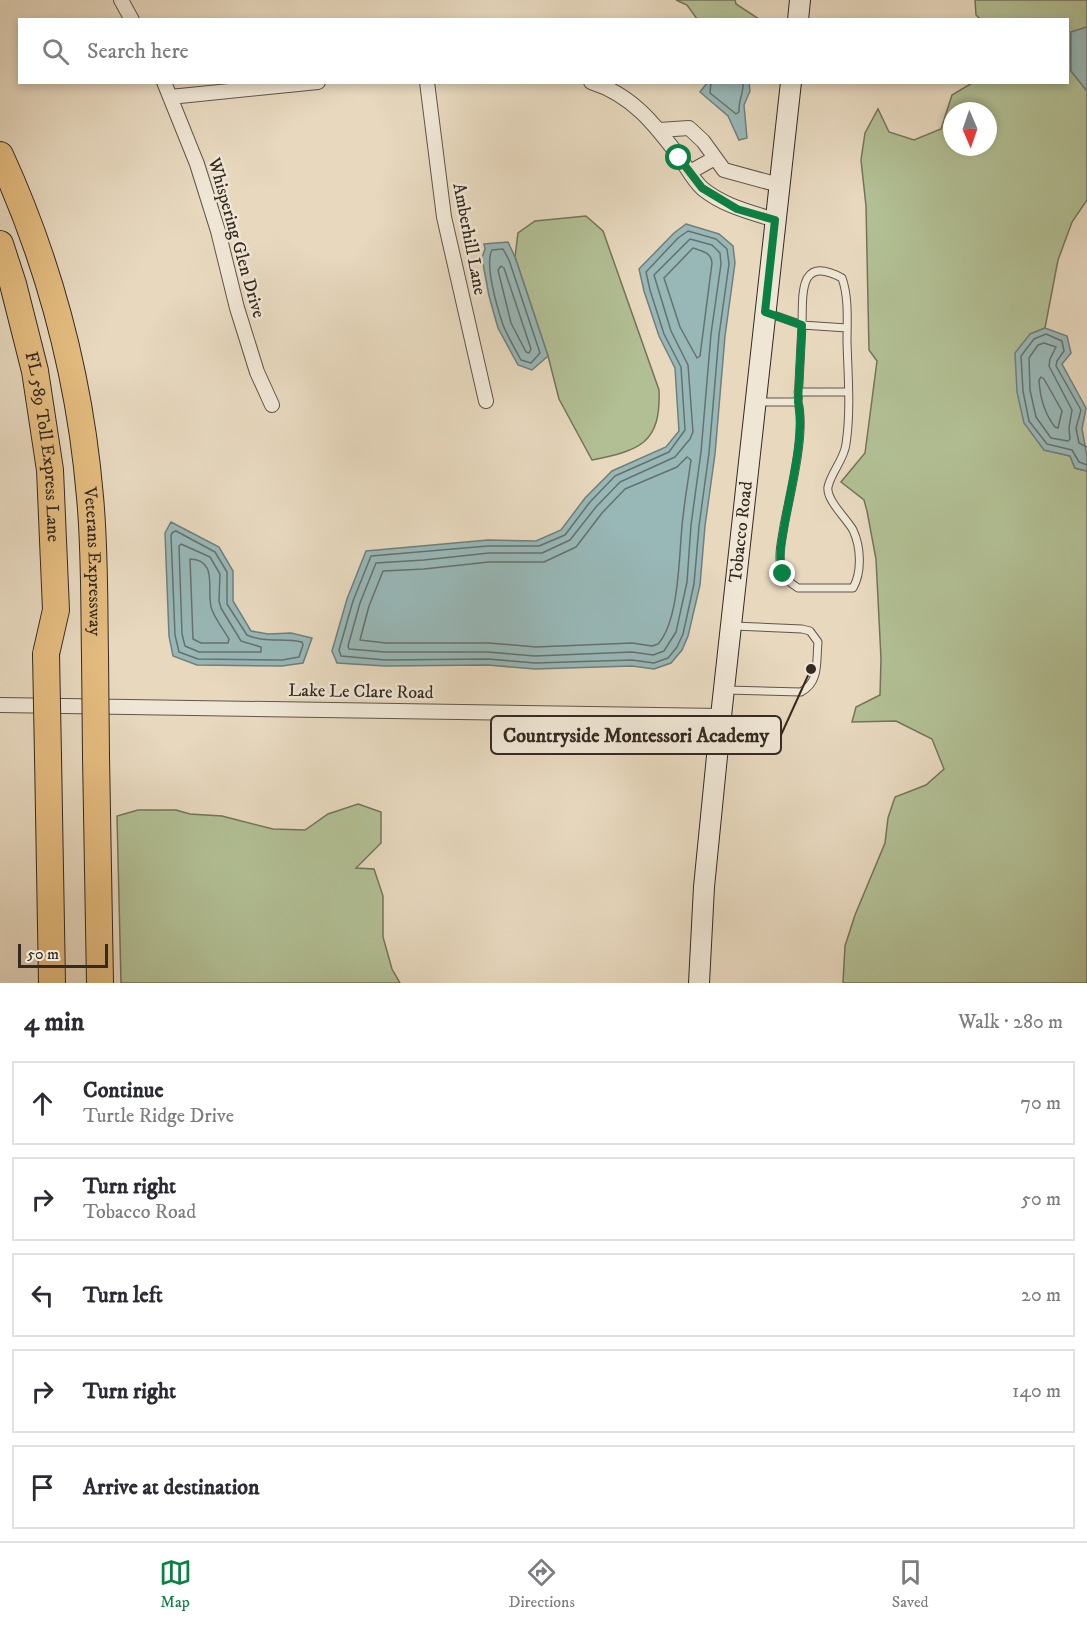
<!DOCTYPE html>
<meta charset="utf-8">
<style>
body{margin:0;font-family:"IM FELL DW Pica",serif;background:#f7f7f7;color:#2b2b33}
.compass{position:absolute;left:943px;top:102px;width:54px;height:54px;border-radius:50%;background:#fff;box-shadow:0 3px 9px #0003;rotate:178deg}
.scale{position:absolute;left:18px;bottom:15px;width:90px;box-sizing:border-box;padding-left:6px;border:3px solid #342a21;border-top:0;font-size:16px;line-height:21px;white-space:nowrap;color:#342a21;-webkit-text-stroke:4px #efe6d5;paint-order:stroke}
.stop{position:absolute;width:18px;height:18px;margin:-14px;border:4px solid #0b8043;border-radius:50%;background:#fff}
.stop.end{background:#0b8043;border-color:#fff;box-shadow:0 2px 6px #0008}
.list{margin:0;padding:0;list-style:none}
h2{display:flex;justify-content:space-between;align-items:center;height:78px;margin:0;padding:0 24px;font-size:26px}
h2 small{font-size:20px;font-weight:400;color:#7c7c81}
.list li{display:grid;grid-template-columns:39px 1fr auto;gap:18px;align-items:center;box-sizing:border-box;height:84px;margin:0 12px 12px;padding:0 12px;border:2px solid #e1e1e2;border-radius:0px}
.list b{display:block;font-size:22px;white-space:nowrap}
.list p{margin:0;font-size:20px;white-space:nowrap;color:#7c7c81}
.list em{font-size:20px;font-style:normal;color:#7c7c81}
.icon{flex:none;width:33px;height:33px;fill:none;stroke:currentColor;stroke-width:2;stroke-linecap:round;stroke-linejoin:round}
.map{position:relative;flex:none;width:1087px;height:983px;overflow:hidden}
.search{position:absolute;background:#fff;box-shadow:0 3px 9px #0003;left:18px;right:18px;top:18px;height:66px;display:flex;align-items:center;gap:15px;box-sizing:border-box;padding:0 21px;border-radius:0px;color:#7c7c81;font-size:22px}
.sheet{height:558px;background:#fff}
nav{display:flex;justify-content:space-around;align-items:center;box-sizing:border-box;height:84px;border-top:2px solid #e1e1e2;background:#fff;font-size:16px;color:#7c7c81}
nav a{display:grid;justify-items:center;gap:3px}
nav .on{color:#0b8043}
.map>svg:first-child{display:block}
.green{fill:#b2bf94;stroke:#73745a;stroke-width:1.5;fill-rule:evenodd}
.water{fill:#98b8b8;stroke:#707f7c;stroke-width:1.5}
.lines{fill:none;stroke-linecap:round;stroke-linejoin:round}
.shore{stroke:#66716c;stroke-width:1.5}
.lane-casing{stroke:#615648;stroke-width:9}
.street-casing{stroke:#615648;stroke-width:16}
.secondary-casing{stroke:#342a21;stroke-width:22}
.highway-casing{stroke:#342a21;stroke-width:28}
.lane{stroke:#efe6d5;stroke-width:7}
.street{stroke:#efe6d5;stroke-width:14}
.secondary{stroke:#efe6d5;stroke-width:20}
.highway{stroke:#e4bc7f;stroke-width:26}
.highway-bridge-casing{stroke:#342a21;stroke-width:28;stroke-linecap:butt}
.highway-bridge{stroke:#e4bc7f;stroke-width:26}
.route{stroke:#0b8043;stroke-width:8}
.labels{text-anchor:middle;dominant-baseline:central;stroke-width:5;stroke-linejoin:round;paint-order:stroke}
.street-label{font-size:18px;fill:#342a21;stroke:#efe6d5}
.leader{fill:none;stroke:#342a21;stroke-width:2}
.callout-dot{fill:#342a21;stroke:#efe6d5;stroke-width:2}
.callout{fill:#efe6d5;stroke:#342a21;stroke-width:2}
.callout-label{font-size:20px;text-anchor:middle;font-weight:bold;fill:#342a21}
</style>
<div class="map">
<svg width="1087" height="983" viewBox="0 0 1087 983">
<rect width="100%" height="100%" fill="#e7d8be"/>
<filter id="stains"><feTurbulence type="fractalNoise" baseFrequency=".00333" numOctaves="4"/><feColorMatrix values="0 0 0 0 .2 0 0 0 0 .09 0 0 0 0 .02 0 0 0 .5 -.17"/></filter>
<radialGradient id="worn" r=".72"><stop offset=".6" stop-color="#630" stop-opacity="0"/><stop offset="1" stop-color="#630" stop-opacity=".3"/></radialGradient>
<path class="green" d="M676 0H735L736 4 759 19H697L687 5Z
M975 0H1087V27L1071 32V71L1087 91V200L1072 222 1058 260 1045 328 1030 334 1044 450 1070 456 1075 468 1087 471V983H843L845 946 855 915 885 843 888 818 895 797 926 785 944 769 932 739 896 721 852 722 856 707 880 695 881 659 876 559 867 511 864 500 841 482 865 453 877 361 869 350 866 206 861 160 865 133 878 109 889 132 914 140 941 129 952 95 972 83 1068 82V20L980 19 976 15ZM952 111H988V147H952Z
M586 216 603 231 659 390C661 444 640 450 592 460L559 399 548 356 515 257 518 233 535 221Z
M358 804 381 812V843L356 868 374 869 383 896V937L392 969 400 983H121L117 816 138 810H176L190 814 222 816 273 829 305 830 328 814Z"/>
<path class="water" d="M1087 27V91L1071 71V32Z
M707 83H749L750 91 744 105 747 138 739 140 728 116 700 92Z
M686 224 719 234 733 246 735 263 725 336 715 454 705 526 700 585 688 636 682 650 671 663 654 669 632 666 535 669 488 665 385 666 337 663 332 651 347 599 366 551 488 540 536 541 561 530 585 498 612 471 666 447 679 431 675 368 659 336 644 291 639 269 674 233Z
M508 242 515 257 548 356 532 370 518 365 498 328 489 296 482 258 485 249 484 244Z
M1045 328 1067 336 1071 353 1062 364 1086 408 1082 429 1087 456V471L1075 468 1070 456 1044 450 1024 423 1017 392 1015 353 1030 334Z
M171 522 219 547 233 571V601L251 631 268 634 291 633 312 638 303 663 282 666 197 665 173 656 169 636 165 533Z"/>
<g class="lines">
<path class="shore" d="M711 82 710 93 736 114 739 112C738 101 744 93 743 82
M688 231 716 239 727 249 729 264 719 335 709 453 699 526 694 584 683 634 677 647 668 658 654 663 632 660 535 663 488 659 385 660 341 656 339 650 353 601 371 556 488 546H539L565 535 590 502 615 476 669 452 685 430 681 367 664 334 650 290 646 272 678 238Z
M690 239 712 245 720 253 721 264 711 334 701 452 691 525 687 582 676 632 664 651 653 655 632 652 535 656 488 652H385L349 649 348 646 360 603 376 563 424 560 489 553H542L570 540 596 507 620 482 675 457 690 439 693 432 688 365 671 331 654 275Z
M693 248C702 251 711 252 712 263L700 356 697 358 680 327 664 278Z
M503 249 509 260 540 353 531 363 521 360C515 349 508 337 503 325 498 310 484 264 492 250Z
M501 266 504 268 531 349 529 353 526 352 511 323 498 270Z
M1044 343 1056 347 1050 359 1049 366 1072 410 1069 428 1070 439 1068 441 1051 438 1036 417 1030 390 1029 358 1038 345Z
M1041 377 1044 379 1062 411 1058 428 1055 427C1044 413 1040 398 1039 380Z
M1087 447 1079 443 1076 428 1081 410 1056 366 1057 361 1064 351 1062 341 1046 334 1034 339 1021 356 1023 391 1029 421 1047 444 1072 450 1079 462 1087 465
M687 457 691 460C688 482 684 504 682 526 679 557 679 621 658 644L652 646 632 643 536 647 489 643H386L360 640 369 606 383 571 424 569 489 562H544L576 547 602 513 625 489 677 467Z
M176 531 215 552 227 572V604L247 635C264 643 283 638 302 642L303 645 299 657 282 660 198 659 179 652 175 635 171 535 173 532Z
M181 544 210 557 220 574 219 601 221 608 241 641 261 647V652H199L185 646 182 634 179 546Z
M190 559C220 560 205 593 212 610 216 620 223 629 229 639L228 643H201L193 639Z"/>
<defs>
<path id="lane" d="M798 392H848
M758 402H798L802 325 768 313
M798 402C806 433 790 493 784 526 782 539 778 555 781 568 783 577 790 583 798 588H853C862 572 861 547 853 530 847 519 826 500 828 487 831 472 844 460 846 444 851 411 848 376 847 342 847 321 849 298 842 278 798 254 803 295 802 325L847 328
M726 690 801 692C820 682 816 662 818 642L810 631 802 629 733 626"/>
<path id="street" d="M121 0 132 20
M164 82 197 164 218 231 237 308 257 372 272 405
M427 82 444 217 486 401
M591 82C633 95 656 126 681 159 687 168 694 181 703 189 724 206 750 212 775 220
M170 97 318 82
M659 130 689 128 703 141 724 170 779 185
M690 172 715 158
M0 705 721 716"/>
<g id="secondary">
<path d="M798 20 800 0"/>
<path id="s1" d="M699 983 704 887 721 716 791 82"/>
</g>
<g id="highway">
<path id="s2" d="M0 155C49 262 80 379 90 497 95 549 94 603 95 656"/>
<path id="s3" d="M0 244 13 284 35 371 50 470 56 610 46 654"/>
<path d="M48 756 52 983"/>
<path d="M96 756 100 983"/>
</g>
</defs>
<use href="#lane" class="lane-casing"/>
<use href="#street" class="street-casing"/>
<use href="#secondary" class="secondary-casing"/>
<use href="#highway" class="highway-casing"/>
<use href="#lane" class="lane"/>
<use href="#street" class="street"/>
<use href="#secondary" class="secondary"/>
<use href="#highway" class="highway"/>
<defs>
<path id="highway-bridge" d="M46 654 48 756
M95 656 96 756"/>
</defs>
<use href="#highway-bridge" class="highway-bridge-casing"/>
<use href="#highway-bridge" class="highway-bridge"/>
</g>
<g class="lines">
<path class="route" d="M679 158 702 188 737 209 775 220 765 312 802 325 798 402C806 433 789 495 784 528 781 543 778 560 783 574"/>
</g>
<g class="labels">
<g class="street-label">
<text transform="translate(236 238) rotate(74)">Whispering Glen Drive</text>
<text transform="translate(469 239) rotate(79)">Amberhill Lane</text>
<text stroke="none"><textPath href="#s3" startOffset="208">FL 589 Toll Express Lane</textPath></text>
<text stroke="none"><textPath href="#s1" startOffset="453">Tobacco Road</textPath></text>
<text stroke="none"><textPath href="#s2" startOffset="420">Veterans Expressway</textPath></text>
<text transform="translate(361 692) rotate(1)">Lake Le Clare Road</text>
</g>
</g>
<path class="leader" d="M811 669L781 735"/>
<circle class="callout-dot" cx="811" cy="669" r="6"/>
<rect class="callout" x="491" y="716" width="290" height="38" rx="6"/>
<g class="callout-label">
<text x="636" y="742">Countryside Montessori Academy</text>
</g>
<rect width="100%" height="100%" filter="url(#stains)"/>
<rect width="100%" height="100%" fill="url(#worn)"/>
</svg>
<svg class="compass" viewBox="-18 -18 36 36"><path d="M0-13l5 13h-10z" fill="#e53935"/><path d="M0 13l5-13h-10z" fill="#7c7c81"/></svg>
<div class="scale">50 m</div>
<div class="stop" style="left:679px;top:158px"></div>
<div class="stop end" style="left:783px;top:574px"></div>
<div class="search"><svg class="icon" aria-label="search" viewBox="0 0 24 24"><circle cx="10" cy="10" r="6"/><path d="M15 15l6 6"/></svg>Search here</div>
</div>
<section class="sheet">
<h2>4 min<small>Walk · 280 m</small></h2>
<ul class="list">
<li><svg class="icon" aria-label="ahead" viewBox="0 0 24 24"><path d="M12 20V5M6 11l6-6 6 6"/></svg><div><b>Continue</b><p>Turtle Ridge Drive</p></div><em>70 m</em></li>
<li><svg class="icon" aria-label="right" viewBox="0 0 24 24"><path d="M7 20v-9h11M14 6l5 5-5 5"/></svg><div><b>Turn right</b><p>Tobacco Road</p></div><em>50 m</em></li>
<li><svg class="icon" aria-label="left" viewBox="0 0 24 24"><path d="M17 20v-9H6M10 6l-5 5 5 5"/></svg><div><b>Turn left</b></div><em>20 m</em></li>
<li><svg class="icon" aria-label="right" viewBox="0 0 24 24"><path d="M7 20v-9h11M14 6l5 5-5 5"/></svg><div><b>Turn right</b></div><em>140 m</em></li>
<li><svg class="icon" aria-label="arrive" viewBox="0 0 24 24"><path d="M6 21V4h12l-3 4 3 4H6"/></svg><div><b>Arrive at destination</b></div></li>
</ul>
</section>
<nav>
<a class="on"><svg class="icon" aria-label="map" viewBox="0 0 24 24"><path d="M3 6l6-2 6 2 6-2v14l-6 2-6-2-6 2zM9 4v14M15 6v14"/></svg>Map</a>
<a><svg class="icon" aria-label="directions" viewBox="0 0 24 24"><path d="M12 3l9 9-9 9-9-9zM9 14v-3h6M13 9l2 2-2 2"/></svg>Directions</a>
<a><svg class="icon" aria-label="saved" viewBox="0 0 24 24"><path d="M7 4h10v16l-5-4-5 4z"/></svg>Saved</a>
</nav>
